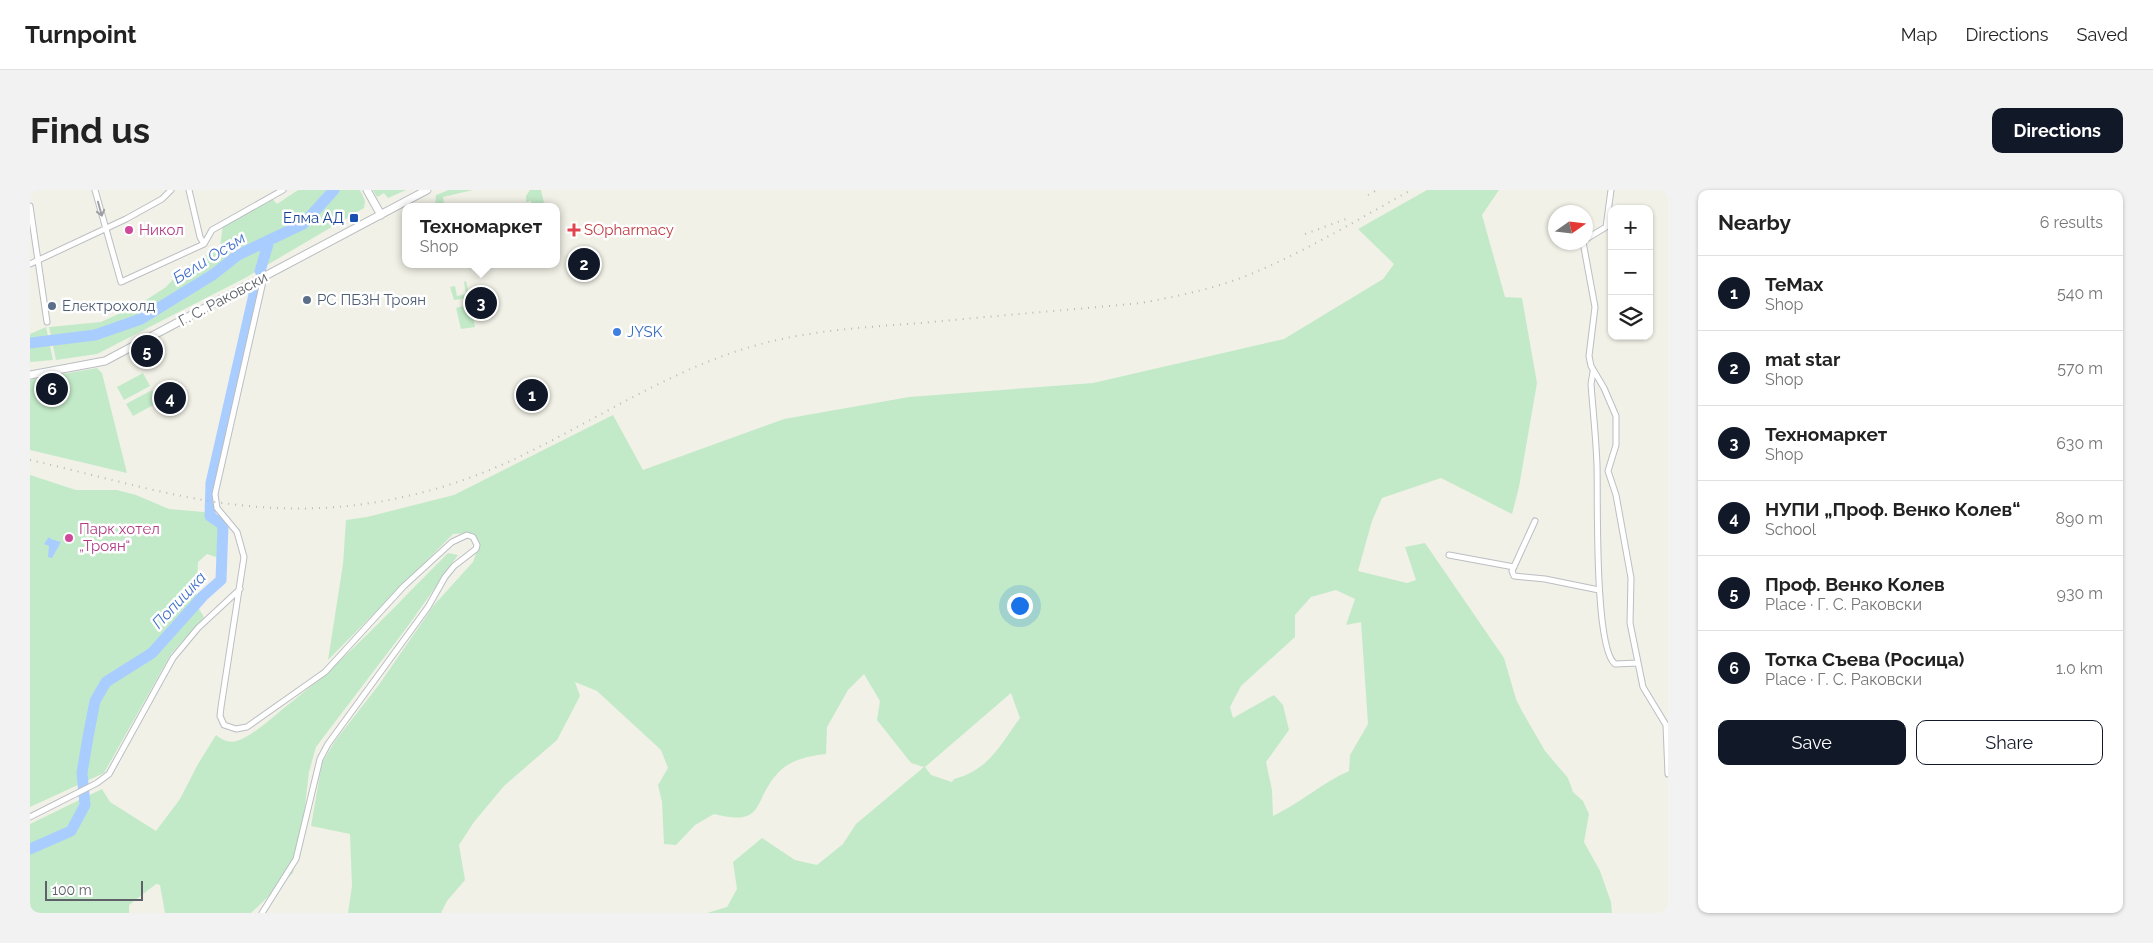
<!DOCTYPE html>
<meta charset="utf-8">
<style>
body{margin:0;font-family:Raleway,sans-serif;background:#f2f2f2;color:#222}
.controls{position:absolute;right:15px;top:15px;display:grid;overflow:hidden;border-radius:10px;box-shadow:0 1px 4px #0004}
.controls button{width:45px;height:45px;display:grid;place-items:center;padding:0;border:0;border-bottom:1px solid #e0e0e0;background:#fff;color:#222;font:25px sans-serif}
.compass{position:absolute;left:1518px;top:15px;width:45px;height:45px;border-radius:50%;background:#fff;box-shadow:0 1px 4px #0004;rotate:76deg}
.scale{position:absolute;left:15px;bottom:12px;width:98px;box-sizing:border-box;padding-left:5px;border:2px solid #5e6168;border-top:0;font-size:14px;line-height:18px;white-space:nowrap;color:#5e6168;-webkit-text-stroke:4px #fff;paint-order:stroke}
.you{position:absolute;left:989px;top:415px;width:18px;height:18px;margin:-12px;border:4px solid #fff;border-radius:50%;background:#1a73e8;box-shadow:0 0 0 8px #1a73e833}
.badge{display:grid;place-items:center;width:32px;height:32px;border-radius:50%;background:#111827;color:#fff;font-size:16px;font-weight:700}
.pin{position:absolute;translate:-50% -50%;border:2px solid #fff;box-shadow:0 1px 5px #0006}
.popup{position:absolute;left:372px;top:13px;width:158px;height:65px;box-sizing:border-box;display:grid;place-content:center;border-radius:10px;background:#fff;filter:drop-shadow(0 1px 4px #0005);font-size:16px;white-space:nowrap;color:#767676}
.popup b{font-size:19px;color:#222}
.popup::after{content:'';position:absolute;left:50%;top:100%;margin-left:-10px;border:10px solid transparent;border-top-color:#fff}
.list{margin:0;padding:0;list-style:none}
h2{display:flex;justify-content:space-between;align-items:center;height:65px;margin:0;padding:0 20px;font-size:21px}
h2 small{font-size:16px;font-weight:400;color:#767676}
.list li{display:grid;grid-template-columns:32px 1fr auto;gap:15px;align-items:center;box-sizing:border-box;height:75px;padding:0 20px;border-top:1px solid #e0e0e0}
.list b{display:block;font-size:19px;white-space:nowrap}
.list p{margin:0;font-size:16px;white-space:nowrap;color:#767676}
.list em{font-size:16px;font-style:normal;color:#767676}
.actions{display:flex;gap:10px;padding:15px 20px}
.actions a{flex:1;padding:11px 0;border:1px solid #111827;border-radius:10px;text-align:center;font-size:18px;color:#111827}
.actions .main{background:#111827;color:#fff}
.icon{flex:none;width:28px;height:28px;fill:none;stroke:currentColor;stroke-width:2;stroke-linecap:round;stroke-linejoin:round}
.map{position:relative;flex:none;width:1638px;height:723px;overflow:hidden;border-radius:10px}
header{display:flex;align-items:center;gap:30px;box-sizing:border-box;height:70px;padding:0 25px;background:#fff;border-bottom:1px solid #e0e0e0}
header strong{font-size:24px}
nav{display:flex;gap:28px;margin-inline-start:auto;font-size:18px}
.intro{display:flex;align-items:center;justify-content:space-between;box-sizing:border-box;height:120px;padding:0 30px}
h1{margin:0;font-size:35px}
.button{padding:12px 22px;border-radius:10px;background:#111827;color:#fff;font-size:18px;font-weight:700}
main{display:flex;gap:30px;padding:0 30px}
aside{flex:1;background:#fff;border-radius:10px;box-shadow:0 1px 4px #0004}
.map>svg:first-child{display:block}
.green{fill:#c3eac8;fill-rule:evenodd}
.water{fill:#aacdff}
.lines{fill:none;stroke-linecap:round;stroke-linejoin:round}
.river{stroke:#aacdff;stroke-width:11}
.minor-casing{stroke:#bbbec3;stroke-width:7}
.tertiary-casing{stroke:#bbbec3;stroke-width:9}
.minor{stroke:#fff;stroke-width:5}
.tertiary{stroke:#fff;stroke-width:7}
.rail{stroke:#bababb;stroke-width:2;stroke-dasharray:1 6;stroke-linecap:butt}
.oneway{stroke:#9ea0a4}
.transit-dot{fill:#1a4fb4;stroke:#fff;stroke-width:2}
.hotel-dot{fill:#d1479c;stroke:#fff;stroke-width:2}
.health-dot{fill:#e0444e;stroke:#fff;stroke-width:2}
.service-dot{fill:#5c6f8a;stroke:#fff;stroke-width:2}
.shop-dot{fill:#3f7fe0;stroke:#fff;stroke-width:2}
.labels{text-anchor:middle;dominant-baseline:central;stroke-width:5;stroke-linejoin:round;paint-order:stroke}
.transit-label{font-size:15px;fill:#164399;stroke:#fff;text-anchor:end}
.hotel-label{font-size:15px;fill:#b23c85;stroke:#fff;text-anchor:start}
.health-label{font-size:15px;fill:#be3a42;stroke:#fff;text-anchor:start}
.street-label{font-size:15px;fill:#5e6168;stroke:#fff}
.service-label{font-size:15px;fill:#4e5e75;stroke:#fff;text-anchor:start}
.shop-label{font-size:15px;fill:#366cbe;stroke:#fff;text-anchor:start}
.water-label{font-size:16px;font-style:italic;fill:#4372cc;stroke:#fff}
</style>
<header>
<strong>Turnpoint</strong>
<nav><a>Map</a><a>Directions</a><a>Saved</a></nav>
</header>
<div class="intro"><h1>Find us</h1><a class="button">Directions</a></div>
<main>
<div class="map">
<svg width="1638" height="723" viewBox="0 0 1638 723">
<rect width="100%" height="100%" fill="#f1f1e7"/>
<path class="green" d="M268 0H330L335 11 334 18 215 88 67 164 26 170 19 137 71 132 110 114 136 97 153 79 190 57 193 34 241 7 247 14Z
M343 0H376L358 8 354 3 347 7Z
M443 0 413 7 414 14 405 17 406 5 419 0Z
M500 0H511L515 17H502L501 11 496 12V6Z
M1397 0H1469L1452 25 1475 107 1492 108 1507 193 1489 297 1482 324 1411 288 1352 308 1342 331 1328 381 1377 393 1386 390 1375 357 1395 353 1474 468 1486 509 1492 521 1515 561 1538 588 1543 602 1553 611 1559 624 1554 652 1570 681 1581 712 1582 723H677L697 717 707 699 703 672 732 648 765 670 787 675 813 654 826 634 894 577 881 573 847 530 850 511 834 484 818 500 797 537 796 564C778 566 759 570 747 584 722 612 736 637 684 624L665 635 646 655 634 654 632 612 628 595 638 578 631 560 567 501 545 492 550 506 527 550 474 596 444 632 429 655 435 690 417 711 411 723H318L322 696 320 644 281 636 292 573 305 551 348 496 404 415 443 372 450 353 443 343 423 344 298 470 313 374 316 330 337 327 424 305 583 225 613 280 754 229 879 207 1063 193 1254 149 1353 89 1364 74 1328 39ZM1306 400 1325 409 1316 435 1331 432 1338 534 1320 565 1319 581C1292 593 1270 613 1243 626L1242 600 1236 572 1259 540 1253 515 1244 505 1203 528 1200 517 1211 496 1265 447V425L1281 407ZM981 503 990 528C970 555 959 580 924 589L922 592 901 585 895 577Z
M436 91 440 108 424 110 420 97 425 96 427 106 436 104 434 92Z
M226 99 228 102 186 299 178 297 214 125 223 101Z
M441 114 445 137 431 139 426 118Z
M16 137 23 170 0 172V144Z
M67 178 72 183 97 283 0 260V190Z
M113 183 120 196 94 210 87 197Z
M122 200 129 212 103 226 96 214Z
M0 285 46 300H87L106 305 139 319 185 323 191 341 189 368 177 364 168 372 166 414 174 427 141 464 74 583 0 617Z
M418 363 428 365 378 436 286 557 279 582 271 650 263 683 221 723H135L130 695 126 694 99 715V723H0V634L72 599 80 612 126 641 150 609 168 574 186 545C192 550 199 553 207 551 222 546 242 528 254 518 314 472 365 416 418 363Z"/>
<path class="water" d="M19 347 21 349 31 352 22 368 18 367 19 356 14 354Z"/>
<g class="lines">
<path class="river" d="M230 81 239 51
M0 153 65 145 111 129 184 84 208 65 273 34 304 0
M0 659 41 641 55 615 52 583 58 547 65 511 76 492 122 463 173 406 191 390 193 335 180 326 181 293 225 100"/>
<defs>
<path id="minor" d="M65 0 91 92 174 54 182 40 253 0
M159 0 170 47 174 54
M0 16 17 132
M1556 49 1576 37 1581 0
M1553 52 1565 117 1559 166 1561 176 1574 198 1586 226V255L1578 281 1586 305 1601 388 1600 433 1613 497 1636 535 1638 584
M0 74 96 29 132 9 141 0
M1563 182 1561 194C1563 221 1566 248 1567 275 1568 306 1564 458 1585 474L1608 473
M1505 331 1482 381 1484 386 1515 389 1569 400
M1419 365 1484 377
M0 627 67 593 79 584 143 468 168 438 210 399
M232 723 266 669 290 569 298 554 398 417 415 387 424 376 446 359 447 355 443 347 437 345 422 352 374 396 295 482 217 537 206 539 194 535 190 526 191 517 214 367 207 342 187 318 185 304 234 87"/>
<path id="tertiary" d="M337 0 351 25
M0 185 75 171 397 0"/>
</defs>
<use href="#minor" class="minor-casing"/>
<use href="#tertiary" class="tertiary-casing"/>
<use href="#minor" class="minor"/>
<use href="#tertiary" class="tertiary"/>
<path class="rail" d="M1338 5 1347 0
M1275 44 1316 29
M0 270C67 285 142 308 209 315 309 327 406 308 495 264 573 226 647 176 731 154 783 140 838 137 891 133 964 126 1037 120 1111 113 1144 107 1178 100 1211 88 1270 65 1325 31 1381 0"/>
</g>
<defs><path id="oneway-shaft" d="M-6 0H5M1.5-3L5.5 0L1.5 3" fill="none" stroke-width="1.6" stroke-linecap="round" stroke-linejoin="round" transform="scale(1.25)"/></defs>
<use class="oneway" href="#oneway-shaft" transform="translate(70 19) rotate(74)"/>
<rect class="transit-dot" x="319" y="23" width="10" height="10" rx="2.5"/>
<g class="hotel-dot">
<circle cx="99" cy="40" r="5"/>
<circle cx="39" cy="348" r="5"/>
</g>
<path class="health-dot" d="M541.5 32.5h5v5h5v5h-5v5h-5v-5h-5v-5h5z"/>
<g class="service-dot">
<circle cx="277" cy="110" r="5"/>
<circle cx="22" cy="116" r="5"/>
</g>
<circle class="shop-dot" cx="587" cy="142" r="5"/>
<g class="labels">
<g class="transit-label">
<text x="314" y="28">Елма АД</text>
</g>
<g class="hotel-label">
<text x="109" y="40">Никол</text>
<text x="49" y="339">Парк хотел<tspan x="49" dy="17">„Троян“</tspan></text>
</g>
<g class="health-label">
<text x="554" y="40">SOpharmacy</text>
</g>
<g class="street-label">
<text transform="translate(193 109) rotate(-28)">Г. С. Раковски</text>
</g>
<g class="service-label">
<text x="287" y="110">РС ПБЗН Троян</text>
<text x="32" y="116">Електрохолд</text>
</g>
<g class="shop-label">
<text x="597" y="142">JYSK</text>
</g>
<g class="water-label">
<text transform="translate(179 68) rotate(-32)">Бели Осъм</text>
<text transform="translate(149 410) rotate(-47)">Попишка</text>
</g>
</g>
</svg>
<div class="controls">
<button>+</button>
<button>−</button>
<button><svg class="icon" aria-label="layers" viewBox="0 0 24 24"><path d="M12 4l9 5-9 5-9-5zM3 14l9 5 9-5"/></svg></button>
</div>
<svg class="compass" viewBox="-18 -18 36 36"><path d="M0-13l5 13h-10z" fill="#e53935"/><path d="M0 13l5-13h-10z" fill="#767676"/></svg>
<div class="scale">100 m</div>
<div class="you"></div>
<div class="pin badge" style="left:502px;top:205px">1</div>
<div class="pin badge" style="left:554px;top:74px">2</div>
<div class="pin badge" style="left:451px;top:113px">3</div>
<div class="popup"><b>Техномаркет</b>Shop</div>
<div class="pin badge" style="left:140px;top:208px">4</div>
<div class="pin badge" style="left:117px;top:161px">5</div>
<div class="pin badge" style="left:22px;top:199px">6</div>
</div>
<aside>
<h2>Nearby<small>6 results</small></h2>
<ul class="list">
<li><span class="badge">1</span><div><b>ТеМах</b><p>Shop</p></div><em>540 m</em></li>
<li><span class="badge">2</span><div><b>mat star</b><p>Shop</p></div><em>570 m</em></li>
<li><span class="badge">3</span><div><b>Техномаркет</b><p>Shop</p></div><em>630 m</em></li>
<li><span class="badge">4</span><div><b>НУПИ „Проф. Венко Колев“</b><p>School</p></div><em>890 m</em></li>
<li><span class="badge">5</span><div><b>Проф. Венко Колев</b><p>Place · Г. С. Раковски</p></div><em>930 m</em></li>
<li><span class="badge">6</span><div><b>Тотка Съева (Росица)</b><p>Place · Г. С. Раковски</p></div><em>1.0 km</em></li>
</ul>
<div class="actions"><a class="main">Save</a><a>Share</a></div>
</aside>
</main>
